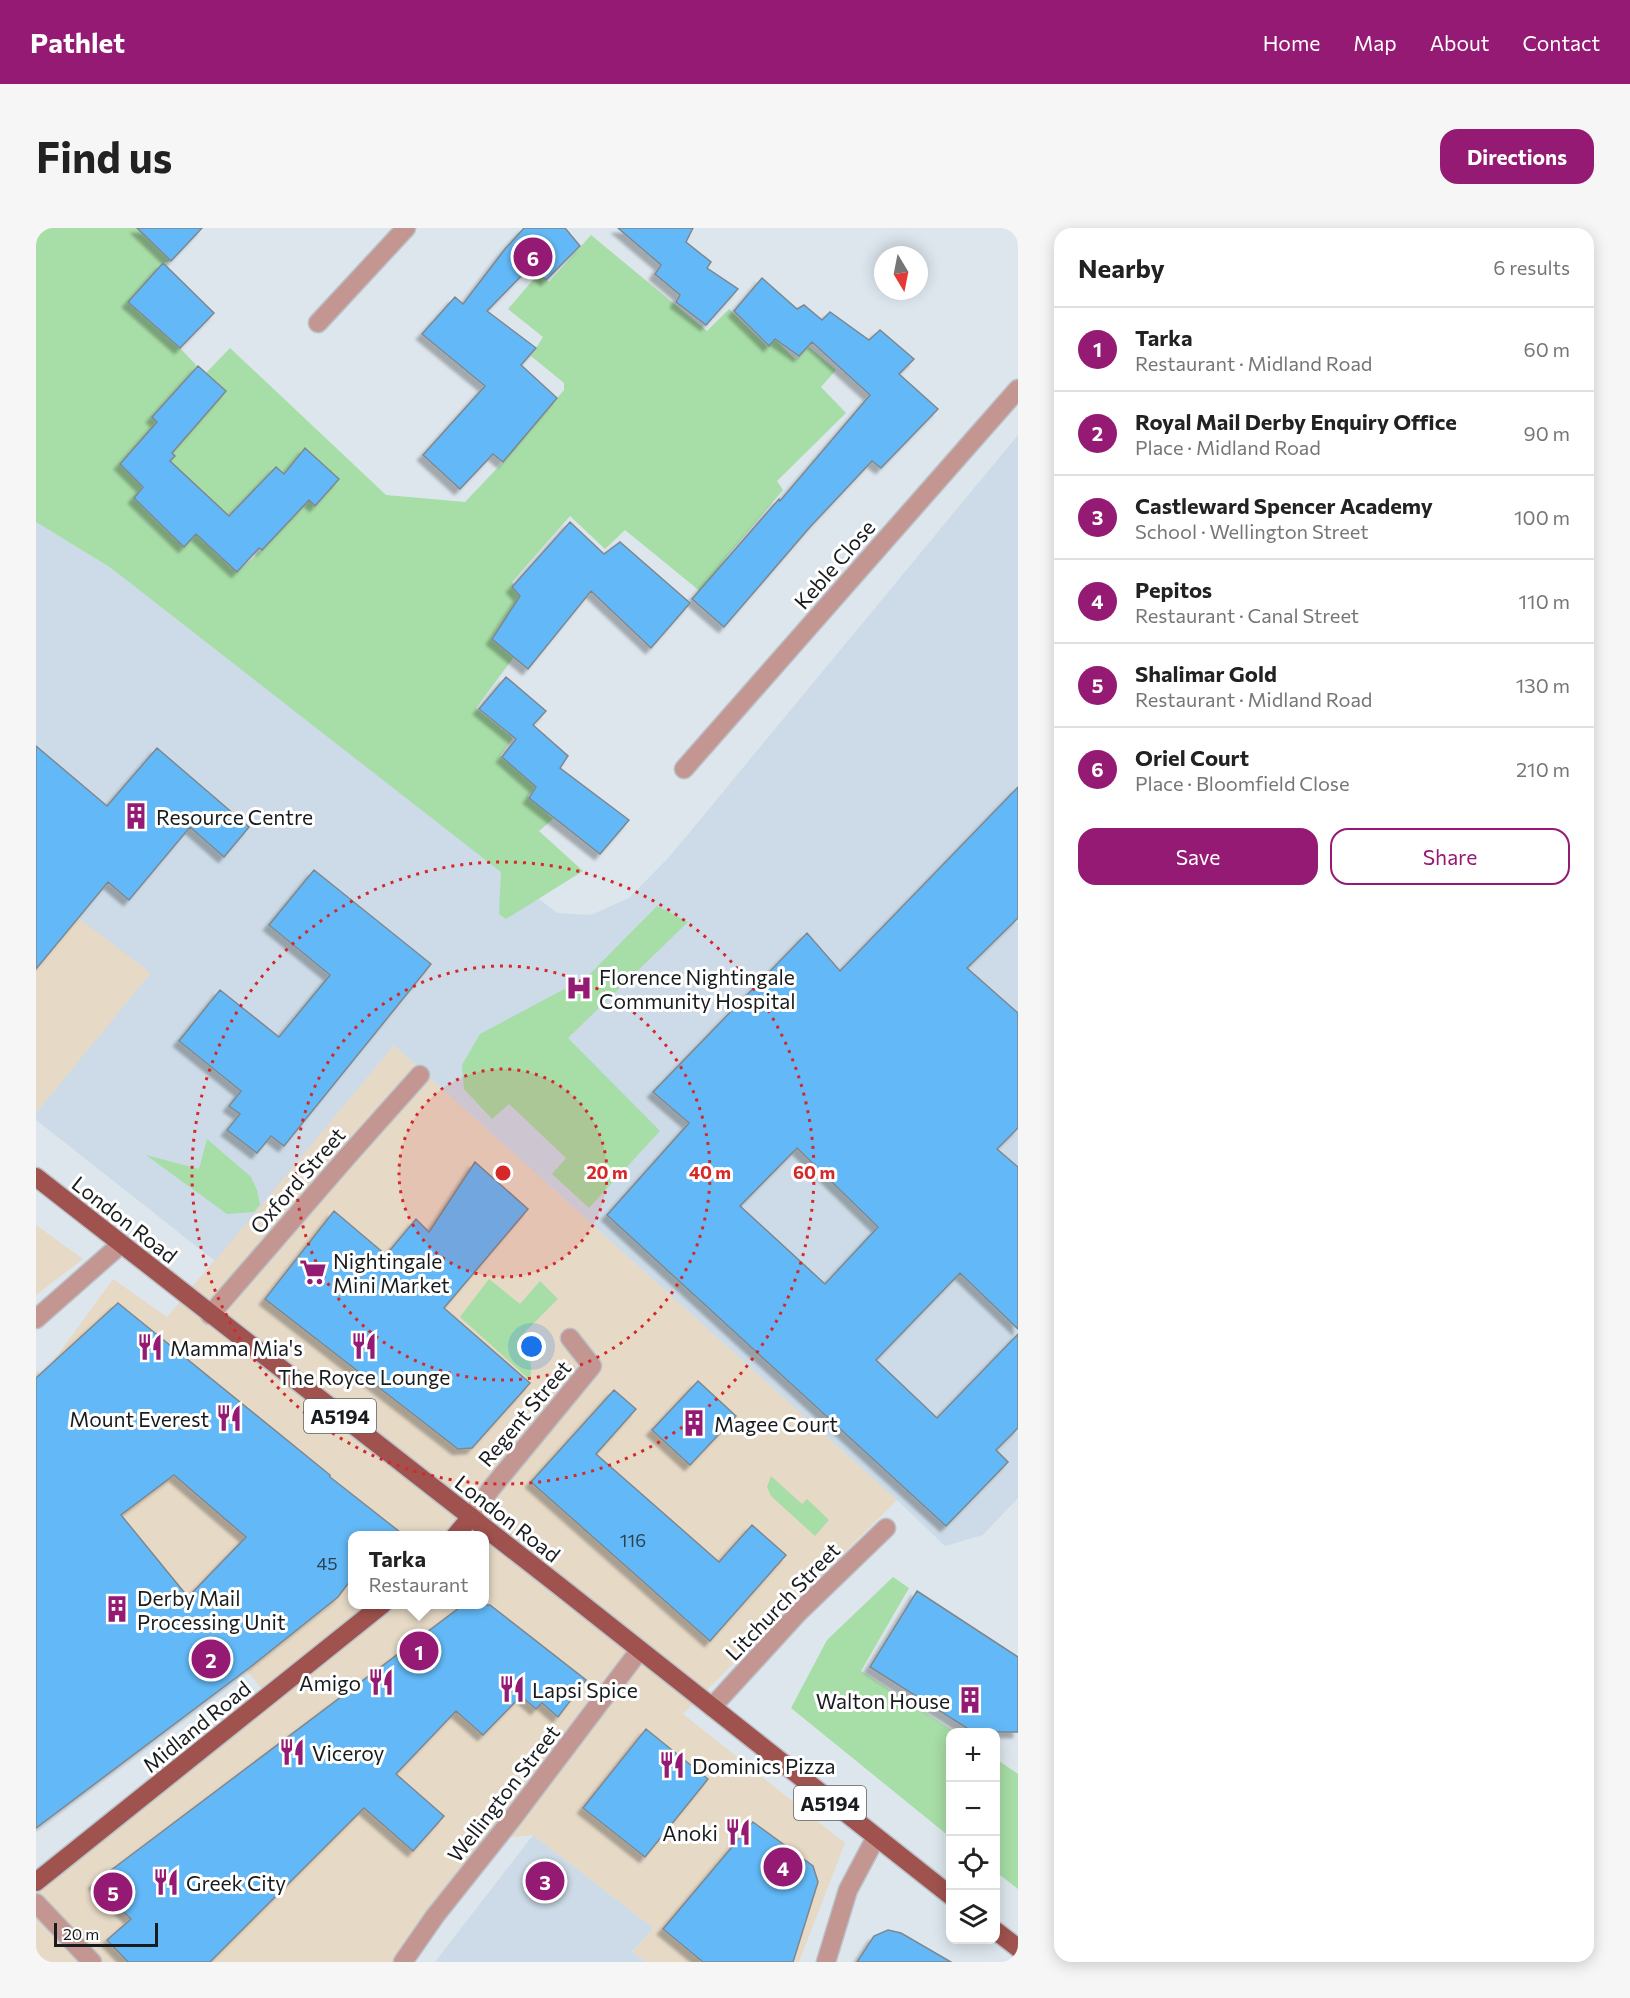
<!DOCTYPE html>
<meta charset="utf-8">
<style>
body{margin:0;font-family:Commissioner,sans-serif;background:#f6f6f6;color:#222}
.controls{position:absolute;right:18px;bottom:18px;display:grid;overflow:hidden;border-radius:12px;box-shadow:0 3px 15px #0003}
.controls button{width:54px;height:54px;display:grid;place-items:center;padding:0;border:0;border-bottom:2px solid #e0e0e0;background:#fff;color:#222;font:30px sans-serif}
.compass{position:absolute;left:838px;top:18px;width:54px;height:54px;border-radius:50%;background:#fff;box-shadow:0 3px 15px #0003;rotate:170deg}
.scale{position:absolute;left:18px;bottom:15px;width:104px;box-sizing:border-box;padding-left:6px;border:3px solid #181c1e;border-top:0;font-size:16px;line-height:21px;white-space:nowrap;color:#181c1e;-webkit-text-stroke:4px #fff;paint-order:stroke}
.you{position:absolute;left:496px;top:1119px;width:21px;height:21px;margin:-15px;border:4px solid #fff;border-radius:50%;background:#1a73e8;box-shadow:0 0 0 9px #1a73e833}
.badge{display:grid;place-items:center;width:39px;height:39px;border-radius:50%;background:#951a74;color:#fff;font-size:20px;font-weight:700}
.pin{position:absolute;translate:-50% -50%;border:3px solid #fff;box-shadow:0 2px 6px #0006}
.popup{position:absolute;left:312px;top:1303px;width:141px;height:78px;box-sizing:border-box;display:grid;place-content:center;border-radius:12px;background:#fff;filter:drop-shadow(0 2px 4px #0005);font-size:20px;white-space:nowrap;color:#767676}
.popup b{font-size:22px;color:#222}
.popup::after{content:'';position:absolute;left:50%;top:100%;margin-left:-12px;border:12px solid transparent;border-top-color:#fff}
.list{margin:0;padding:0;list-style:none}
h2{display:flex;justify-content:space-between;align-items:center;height:78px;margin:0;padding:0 24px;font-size:26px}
h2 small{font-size:20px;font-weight:400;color:#767676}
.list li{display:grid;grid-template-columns:39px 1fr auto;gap:18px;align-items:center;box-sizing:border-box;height:84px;padding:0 24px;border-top:2px solid #e0e0e0}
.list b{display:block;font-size:22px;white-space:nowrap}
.list p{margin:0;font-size:20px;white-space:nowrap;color:#767676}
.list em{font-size:20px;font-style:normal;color:#767676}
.actions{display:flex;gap:12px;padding:18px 24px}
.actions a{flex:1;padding:14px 0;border:2px solid #951a74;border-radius:18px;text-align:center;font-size:21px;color:#951a74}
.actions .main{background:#951a74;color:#fff}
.icon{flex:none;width:33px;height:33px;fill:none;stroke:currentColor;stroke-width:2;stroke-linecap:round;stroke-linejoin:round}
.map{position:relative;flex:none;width:982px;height:1734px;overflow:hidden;border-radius:18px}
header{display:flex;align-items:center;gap:36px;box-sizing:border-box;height:84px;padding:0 30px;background:#951a74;color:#fff}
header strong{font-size:28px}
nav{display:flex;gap:33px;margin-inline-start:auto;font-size:21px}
.intro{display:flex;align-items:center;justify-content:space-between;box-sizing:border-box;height:144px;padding:0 36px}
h1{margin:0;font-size:42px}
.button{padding:15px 27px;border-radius:18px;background:#951a74;color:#fff;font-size:21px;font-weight:700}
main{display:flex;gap:36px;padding:0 36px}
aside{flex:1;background:#fff;border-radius:18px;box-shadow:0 3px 15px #0003}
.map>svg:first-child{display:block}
.commercial{fill:#e6d9c6;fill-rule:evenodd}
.built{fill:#ccdbe7}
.green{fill:#a7dda6}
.building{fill:#63b9f7;stroke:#7f878e;stroke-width:1.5;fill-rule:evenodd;filter:url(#shadow)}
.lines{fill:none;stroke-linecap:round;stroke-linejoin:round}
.minor-casing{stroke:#bac2c8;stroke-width:21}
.major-casing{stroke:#bac2c8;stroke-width:21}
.minor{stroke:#c49692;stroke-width:18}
.major{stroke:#a0524e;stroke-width:18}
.ring{fill:none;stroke:#d62828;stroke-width:3;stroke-dasharray:3 6}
.labels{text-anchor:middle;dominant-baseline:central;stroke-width:6;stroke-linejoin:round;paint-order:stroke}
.number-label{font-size:18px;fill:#2b4354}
.shield{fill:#fff;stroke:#5d6062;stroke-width:1.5}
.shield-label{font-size:20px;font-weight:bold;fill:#181c1e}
.street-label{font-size:21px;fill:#181c1e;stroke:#fff}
.poi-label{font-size:21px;fill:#181c1e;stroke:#fff;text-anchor:start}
.centre{fill:#d62828;stroke:#fff;stroke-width:3}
.ring-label{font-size:18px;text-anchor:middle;font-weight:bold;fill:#d62828;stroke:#fff;stroke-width:6;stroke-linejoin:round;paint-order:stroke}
</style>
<header>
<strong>Pathlet</strong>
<nav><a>Home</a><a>Map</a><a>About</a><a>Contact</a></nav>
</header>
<div class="intro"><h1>Find us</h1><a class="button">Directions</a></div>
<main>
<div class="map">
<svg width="982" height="1734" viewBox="0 0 982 1734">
<defs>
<filter id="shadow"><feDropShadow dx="-5.5" dy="5.5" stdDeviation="1.5" flood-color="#0004"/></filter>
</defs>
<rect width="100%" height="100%" fill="#dde6ed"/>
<path class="commercial" d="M4 661 116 745 0 885V665Z
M358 817 861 1272 647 1486 809 1615 763 1734H611L596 1725 617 1700 497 1607 453 1612 357 1734H0V1654L154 1542 232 1468 210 1442 0 1600V1142L108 1252 13 1139 77 1051 131 1089ZM317 1308H449V1376H317Z
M0 997 47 1031 0 1067Z"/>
<path class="built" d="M982 207V1270L947 1307 909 1318 861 1272 358 817 179 1033 0 892V885L115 745 4 661 0 665V294L75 340 521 685 555 687 593 670 634 628Z
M497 1607 617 1700 596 1724 611 1734H399Z"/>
<path class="green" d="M0 0H104L103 2 135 33 127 35 92 74 144 120 161 138 116 189 125 199 113 203 84 236 107 259 98 270 147 318 165 301 169 314 201 344 226 322 273 272 279 277 303 251 269 220 247 246 240 239 193 288 145 243 130 238 139 228 136 225 190 163 170 145 194 120 350 267 429 274 467 234 528 162V155L495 128 507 109 472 81 503 45 513 54 555 7 671 103 693 81 731 118 739 111 759 131 773 119 800 142 785 159 810 185 741 253 747 262 692 327 665 364 589 302 569 321 534 288 476 354 487 367 455 411 478 429 440 480 477 510 464 528 501 558 492 568 517 591 503 603 547 643 470 691 463 686 465 644 75 340 0 294Z
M621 678 652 694 532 810 624 903 553 980 516 946 530 930 473 876 456 891 428 861 426 837 444 806 551 749Z
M171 911 215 949 221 962 224 977 218 984 191 986 110 927 163 941Z
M453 1051 484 1076 504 1053 522 1071 483 1110C493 1126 497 1132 494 1152L424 1089Z
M735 1248 766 1276 771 1271 793 1292 779 1308 735 1268 731 1259Z
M857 1349 873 1360 825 1443 919 1504H915L914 1609 755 1480 791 1412Z
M960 1531 982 1546V1661L960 1644Z"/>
<path class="building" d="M101 0H166L135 33Z
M488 0H529L544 18 510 52 495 38 451 83 500 120 485 137 521 170 467 234 457 226 424 261 387 227 449 158 386 106 419 69 427 76 469 21Z
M582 0H657L650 14 675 34 671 40 702 61 670 97 640 74 644 67 619 46 625 37Z
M127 35 178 85 144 120 92 74Z
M726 50 761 81 768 77 786 92 794 84 833 112 844 102 878 131 863 146 902 181 845 240 836 233 774 299 688 399 656 371 743 271 744 273 834 167 776 114 763 128 739 111 733 118 698 83Z
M162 138 190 163 136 225 139 228 134 233 193 288 240 239 248 246 269 220 303 251 279 278 273 272 226 322 223 320 201 344 160 306 148 319 98 270 107 259 84 236 121 194 116 189Z
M534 294 568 326 584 314 654 375 615 420 555 363 492 441 456 411 484 368 476 359Z
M470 449 510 483 497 497 532 528 524 540 593 592 564 626 493 570 500 559 466 529 480 511 443 481Z
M0 518 71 578 121 520 213 599 188 629 154 599 93 672 72 654 0 741Z
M982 559V690L931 740 982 785V900L961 921 982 939V1101L924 1045 840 1132 901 1190 982 1106V1200L960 1222 972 1234 910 1298 571 987 653 895 617 864 771 705 804 743ZM761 920 842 999 789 1056 704 978Z
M278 642 395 736 248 918 235 908 221 925 191 902 204 886 193 878 205 863 143 813 184 762 243 809 294 747 233 697Z
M439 934 492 981 408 1080 494 1155 436 1220 422 1221 229 1071 298 983 350 1027 380 991 393 1004Z
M82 1075 294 1247V1249L369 1308H317V1349L302 1369 217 1437 0 1600V1150ZM138 1247 210 1309 152 1369 85 1287Z
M662 1153 700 1188 654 1237 616 1202Z
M578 1162 600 1181 560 1226 683 1334 716 1297 750 1327 674 1413 495 1254Z
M881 1363 982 1429V1504H937L834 1439Z
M427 1377H454L550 1452 522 1489 506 1475 500 1481 485 1468 447 1507 420 1483 360 1546 408 1588 377 1623 328 1580 174 1734H92L71 1712 95 1691 58 1655Z
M610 1501 672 1551 609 1629 547 1580Z
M717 1594 777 1638 782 1654 757 1734H667L627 1701Z
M852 1702 865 1705 915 1734H821L838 1708Z"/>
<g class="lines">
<defs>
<path id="minor" d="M282 95 370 0
M648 541 982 161
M174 1087 310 930 384 847
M0 1091 84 1017
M435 1289 454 1262 556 1138 534 1110
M676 1479 762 1385 850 1300
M0 1675 56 1734
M367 1734 399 1688 476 1591 603 1423
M790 1734 812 1662 839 1611"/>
<path id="major" d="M0 949 522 1357 915 1668
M419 1308 435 1289
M0 1654 347 1376
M960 1703 982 1720"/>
</defs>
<use href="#minor" class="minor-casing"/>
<use href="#major" class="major-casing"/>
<use href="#minor" class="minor"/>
<use href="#major" class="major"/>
</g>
<circle cx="467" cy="945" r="104" fill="#d62828" fill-opacity=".12"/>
<g class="ring">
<circle cx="467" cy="945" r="104"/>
<circle cx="467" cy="945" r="207"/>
<circle cx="467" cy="945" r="311"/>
</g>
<defs>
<symbol id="building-bare" viewBox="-9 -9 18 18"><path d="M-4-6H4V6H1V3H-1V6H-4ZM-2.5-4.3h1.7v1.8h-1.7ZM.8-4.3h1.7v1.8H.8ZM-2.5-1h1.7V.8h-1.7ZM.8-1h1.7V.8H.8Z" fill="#951a74" stroke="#fff" stroke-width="2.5" paint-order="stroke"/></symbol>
<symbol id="hospital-bare" viewBox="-9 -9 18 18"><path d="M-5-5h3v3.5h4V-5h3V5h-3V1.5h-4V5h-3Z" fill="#951a74" stroke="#fff" stroke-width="2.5" paint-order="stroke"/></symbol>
<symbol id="supermarket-bare" viewBox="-9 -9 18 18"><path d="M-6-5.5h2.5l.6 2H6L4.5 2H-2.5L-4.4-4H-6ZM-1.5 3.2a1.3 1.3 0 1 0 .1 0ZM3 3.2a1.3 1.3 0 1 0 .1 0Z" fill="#951a74" stroke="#fff" stroke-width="2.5" paint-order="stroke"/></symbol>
<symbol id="restaurant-bare" viewBox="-9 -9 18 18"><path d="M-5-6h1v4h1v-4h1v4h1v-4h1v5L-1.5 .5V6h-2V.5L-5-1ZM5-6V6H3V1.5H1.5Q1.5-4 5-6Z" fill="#951a74" stroke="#fff" stroke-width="2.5" paint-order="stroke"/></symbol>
</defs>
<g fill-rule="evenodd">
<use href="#building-bare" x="81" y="569" width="38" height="38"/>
<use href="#hospital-bare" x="524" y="741" width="38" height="38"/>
<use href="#supermarket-bare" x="258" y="1025" width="38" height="38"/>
<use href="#restaurant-bare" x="309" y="1099" width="38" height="38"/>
<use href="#restaurant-bare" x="95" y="1100" width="38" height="38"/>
<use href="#restaurant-bare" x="174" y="1171" width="38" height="38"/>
<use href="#building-bare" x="639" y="1176" width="38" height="38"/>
<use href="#building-bare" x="62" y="1362" width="38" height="38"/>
<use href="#restaurant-bare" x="326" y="1435" width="38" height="38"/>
<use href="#restaurant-bare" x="457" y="1442" width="38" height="38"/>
<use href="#building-bare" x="915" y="1453" width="38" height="38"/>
<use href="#restaurant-bare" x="237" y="1505" width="38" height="38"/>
<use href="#restaurant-bare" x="617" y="1518" width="38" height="38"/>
<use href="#restaurant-bare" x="683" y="1585" width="38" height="38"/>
<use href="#restaurant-bare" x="111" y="1635" width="38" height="38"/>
</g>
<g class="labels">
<g class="number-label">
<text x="597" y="1312">116</text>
<text x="291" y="1335">45</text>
</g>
<g class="shield">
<rect x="268" y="1171" width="72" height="34" rx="4.5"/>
<rect x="758" y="1558" width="72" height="34" rx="4.5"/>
</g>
<g class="shield-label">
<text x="304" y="1188">A5194</text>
<text x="794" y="1575">A5194</text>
</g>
<g class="street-label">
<text transform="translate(798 336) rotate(-49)">Keble Close</text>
<text transform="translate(261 952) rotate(-49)">Oxford Street</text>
<text transform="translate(89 991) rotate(38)">London Road</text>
<text transform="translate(488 1185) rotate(-50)">Regent Street</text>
<text transform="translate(472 1290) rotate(38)">London Road</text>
<text transform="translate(746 1373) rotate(-46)">Litchurch Street</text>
<text transform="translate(160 1498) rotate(-39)">Midland Road</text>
<text transform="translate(467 1565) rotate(-52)">Wellington Street</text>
</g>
<g class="poi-label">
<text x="120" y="588">Resource Centre</text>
<text x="563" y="748">Florence Nightingale<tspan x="563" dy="24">Community Hospital</tspan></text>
<text x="297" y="1032">Nightingale<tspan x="297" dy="24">Mini Market</tspan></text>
<text x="134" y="1119">Mamma Mia's</text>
<text x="328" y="1148" text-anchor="middle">The Royce Lounge</text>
<text x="173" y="1190" text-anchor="end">Mount Everest</text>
<text x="678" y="1195">Magee Court</text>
<text x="101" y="1369">Derby Mail<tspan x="101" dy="24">Processing Unit</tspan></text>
<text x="325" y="1454" text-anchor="end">Amigo</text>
<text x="496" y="1461">Lapsi Spice</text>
<text x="914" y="1472" text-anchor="end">Walton House</text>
<text x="276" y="1524">Viceroy</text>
<text x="656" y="1537">Dominics Pizza</text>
<text x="682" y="1604" text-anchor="end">Anoki</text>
<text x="150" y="1654">Greek City</text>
</g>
</g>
<circle cx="467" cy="945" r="9" class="centre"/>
<g class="ring-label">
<text x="571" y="951">20 m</text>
<text x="674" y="951">40 m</text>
<text x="778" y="951">60 m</text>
</g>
</svg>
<div class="controls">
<button>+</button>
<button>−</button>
<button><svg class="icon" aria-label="locate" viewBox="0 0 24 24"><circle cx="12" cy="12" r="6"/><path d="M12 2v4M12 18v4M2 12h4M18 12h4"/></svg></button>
<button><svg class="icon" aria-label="layers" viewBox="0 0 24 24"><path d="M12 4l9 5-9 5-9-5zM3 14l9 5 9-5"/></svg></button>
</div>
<svg class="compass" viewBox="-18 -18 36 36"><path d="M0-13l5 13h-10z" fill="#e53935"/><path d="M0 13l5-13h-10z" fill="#767676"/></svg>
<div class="scale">20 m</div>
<div class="you"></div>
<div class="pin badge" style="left:383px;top:1423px">1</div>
<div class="popup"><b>Tarka</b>Restaurant</div>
<div class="pin badge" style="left:175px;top:1431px">2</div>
<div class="pin badge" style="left:509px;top:1653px">3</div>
<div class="pin badge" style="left:747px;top:1639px">4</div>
<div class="pin badge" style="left:77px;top:1664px">5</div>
<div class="pin badge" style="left:497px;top:29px">6</div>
</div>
<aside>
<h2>Nearby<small>6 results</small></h2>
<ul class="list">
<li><span class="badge">1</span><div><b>Tarka</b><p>Restaurant · Midland Road</p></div><em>60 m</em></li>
<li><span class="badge">2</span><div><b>Royal Mail Derby Enquiry Office</b><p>Place · Midland Road</p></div><em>90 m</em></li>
<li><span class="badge">3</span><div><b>Castleward Spencer Academy</b><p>School · Wellington Street</p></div><em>100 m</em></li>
<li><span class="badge">4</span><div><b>Pepitos</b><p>Restaurant · Canal Street</p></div><em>110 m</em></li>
<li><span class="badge">5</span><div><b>Shalimar Gold</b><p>Restaurant · Midland Road</p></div><em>130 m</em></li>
<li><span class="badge">6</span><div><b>Oriel Court</b><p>Place · Bloomfield Close</p></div><em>210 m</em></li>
</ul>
<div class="actions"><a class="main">Save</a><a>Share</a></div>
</aside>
</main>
